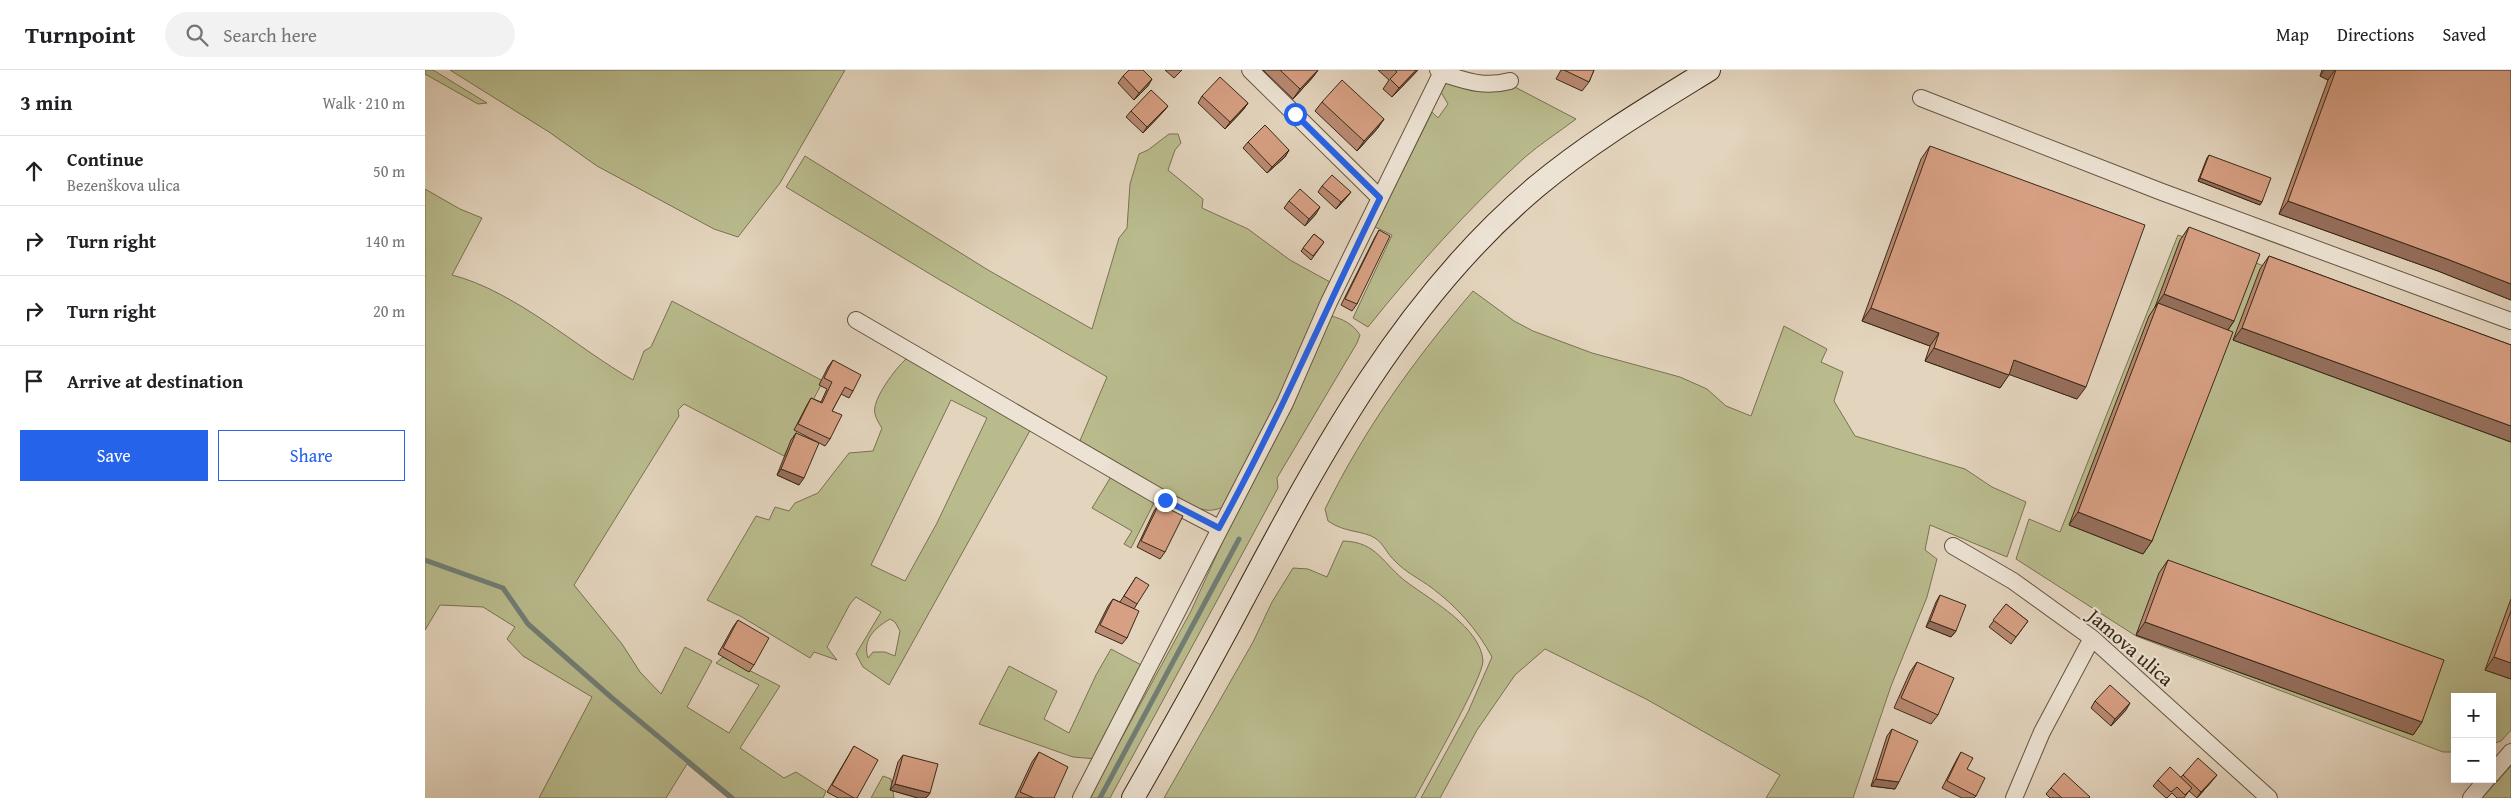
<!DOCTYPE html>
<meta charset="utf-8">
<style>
body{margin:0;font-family:"Gentium Book Plus",serif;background:#f2f2f2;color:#202124}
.controls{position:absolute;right:15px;bottom:15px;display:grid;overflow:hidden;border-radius:0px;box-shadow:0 5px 20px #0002}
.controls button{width:45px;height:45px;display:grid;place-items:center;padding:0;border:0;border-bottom:1px solid #e0e0e0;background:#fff;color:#202124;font:25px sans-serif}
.stop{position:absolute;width:15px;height:15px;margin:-11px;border:4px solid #2563eb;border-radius:50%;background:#fff}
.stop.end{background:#2563eb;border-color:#fff;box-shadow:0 1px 5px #0008}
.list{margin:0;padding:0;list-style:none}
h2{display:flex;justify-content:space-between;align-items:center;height:65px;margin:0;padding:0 20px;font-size:21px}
h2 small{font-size:16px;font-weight:400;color:#757577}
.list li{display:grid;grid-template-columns:32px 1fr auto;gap:15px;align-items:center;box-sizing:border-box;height:70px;padding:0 20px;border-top:1px solid #e0e0e0}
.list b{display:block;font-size:19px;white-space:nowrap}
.list p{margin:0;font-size:16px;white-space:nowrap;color:#757577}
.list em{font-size:16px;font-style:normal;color:#757577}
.actions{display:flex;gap:10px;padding:15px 20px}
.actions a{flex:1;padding:11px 0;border:1px solid #2563eb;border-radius:0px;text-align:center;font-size:18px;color:#2563eb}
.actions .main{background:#2563eb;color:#fff}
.icon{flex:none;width:28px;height:28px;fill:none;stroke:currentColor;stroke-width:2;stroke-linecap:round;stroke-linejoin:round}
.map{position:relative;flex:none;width:2086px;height:728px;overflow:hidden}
header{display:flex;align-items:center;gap:30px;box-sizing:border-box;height:70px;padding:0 25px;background:#fff;border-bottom:1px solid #e0e0e0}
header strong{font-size:24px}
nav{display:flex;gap:28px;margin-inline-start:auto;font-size:18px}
.search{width:350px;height:45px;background:#f2f2f2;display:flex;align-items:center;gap:12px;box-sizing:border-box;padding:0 18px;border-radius:28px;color:#757577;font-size:19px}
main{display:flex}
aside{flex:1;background:#fff}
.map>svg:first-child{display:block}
.green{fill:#b9bb8d;stroke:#7a7252;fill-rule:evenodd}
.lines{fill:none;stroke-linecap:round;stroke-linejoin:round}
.stream{stroke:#717e76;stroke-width:5}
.street-casing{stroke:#645440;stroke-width:18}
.secondary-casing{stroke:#3a2917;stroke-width:24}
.street{stroke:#ede3d4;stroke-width:16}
.secondary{stroke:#ede3d4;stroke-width:22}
.wall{fill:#b98971;stroke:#3a2917}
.shaded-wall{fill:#966f5c;stroke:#3a2917}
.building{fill:#d79f83;stroke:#3a2917}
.route{stroke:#2563eb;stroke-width:6}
.labels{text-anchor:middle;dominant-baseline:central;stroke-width:4.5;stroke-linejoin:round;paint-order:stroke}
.street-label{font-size:20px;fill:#3a2917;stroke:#ede3d4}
</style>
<header>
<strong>Turnpoint</strong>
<div class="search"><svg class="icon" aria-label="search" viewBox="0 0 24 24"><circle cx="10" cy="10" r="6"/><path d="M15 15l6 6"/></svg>Search here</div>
<nav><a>Map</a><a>Directions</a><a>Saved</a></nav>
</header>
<main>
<aside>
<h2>3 min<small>Walk · 210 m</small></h2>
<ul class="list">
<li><svg class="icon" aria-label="ahead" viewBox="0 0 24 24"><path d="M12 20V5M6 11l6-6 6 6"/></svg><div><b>Continue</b><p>Bezenškova ulica</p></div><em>50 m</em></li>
<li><svg class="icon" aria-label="right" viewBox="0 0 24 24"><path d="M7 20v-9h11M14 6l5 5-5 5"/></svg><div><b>Turn right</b></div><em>140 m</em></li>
<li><svg class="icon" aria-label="right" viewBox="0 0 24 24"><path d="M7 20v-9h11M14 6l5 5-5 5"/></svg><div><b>Turn right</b></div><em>20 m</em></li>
<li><svg class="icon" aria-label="arrive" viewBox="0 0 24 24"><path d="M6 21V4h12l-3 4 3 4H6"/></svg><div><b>Arrive at destination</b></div></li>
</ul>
<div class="actions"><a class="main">Save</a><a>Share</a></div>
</aside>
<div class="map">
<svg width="2086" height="728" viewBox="0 0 2086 728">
<rect width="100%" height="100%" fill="#e3d4bd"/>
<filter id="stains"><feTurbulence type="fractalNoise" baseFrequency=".004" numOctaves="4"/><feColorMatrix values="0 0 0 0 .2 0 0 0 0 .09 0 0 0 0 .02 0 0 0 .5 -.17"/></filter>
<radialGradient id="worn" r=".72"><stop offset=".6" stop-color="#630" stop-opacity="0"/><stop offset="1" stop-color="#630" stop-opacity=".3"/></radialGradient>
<path class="green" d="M0 0H8L62 33 53 34 0 4Z
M25 0H420L355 113 313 167 289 159 172 96 124 62Z
M1021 12 1086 15 1151 49C1134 62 1115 74 1099 88 1042 140 991 197 943 257L928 248 967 165 950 157 1007 42 1013 48 1023 34 1016 22Z
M744 64H753L756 73 750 80 743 100 778 129 777 138 823 159 865 190 905 212 886 264 799 437C793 439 787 441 781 440 747 435 685 392 654 373L682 307 515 210 361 117 380 86 563 200 667 259 694 168 702 158 705 114 714 84 723 80Z
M0 119 35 139 57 148 27 205C90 221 152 278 208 310L219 281 226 277 247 231 398 311 359 386 259 334 253 340 254 346 149 515 197 574 215 602 236 624 260 577 287 591 262 637 304 663 334 615 291 593 298 587 355 616 315 678 359 708 371 702 401 721 398 728H303L262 694 241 728H114L167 627 98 586 82 569 90 557 58 537 15 535 0 560Z
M1753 165 2086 285V660L2076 671 2067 674V627H2030V682H2018L1711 566 1591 489 1604 449 1635 462Z
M1048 221 1089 251 1108 261 1167 283 1255 307 1282 319 1301 336 1326 346 1359 256 1402 279 1396 292 1418 302 1409 331 1430 366 1540 399 1567 417 1601 432 1582 487 1505 455 1500 480 1512 489 1502 527 1466 616 1428 728H1341L1355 705 1221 629 1120 579 1090 605 1052 660 1015 728H996L1043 642 1067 587C1052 559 1032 537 1007 518 995 509 980 502 970 491 962 484 959 474 950 468 937 460 920 463 903 451L900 439C940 358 989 290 1048 221Z
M906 246C918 249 928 254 935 265L932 273 852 408 853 418 685 728H664L766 541 818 427 867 338Z
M481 289H490L607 357 464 615 438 597 431 584 456 542 431 527 425 534 402 577 412 590 389 582 385 588 317 547 282 530 331 446 344 450 350 437 364 441 370 433 393 423 424 383 448 381 457 358C454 354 451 348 450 344 446 330 471 298 481 289ZM526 330 562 348 512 453 480 511 446 495ZM465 549 470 552 475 561 470 586 460 582H448L443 588C437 569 450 558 465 549Z
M687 405 730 431 706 478 699 474 707 461 667 438Z
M918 471C953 472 957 494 983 513 1006 530 1056 558 1058 591 1058 608 1001 707 990 728H739L828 572 847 532 868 498 883 499 902 507Z
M686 579 720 597 672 689 648 687 554 654 584 596 632 621 619 649 644 663 671 605Z
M2086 696V728H2057Z
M458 706 466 709 469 728H446Z"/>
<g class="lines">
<path class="stream" d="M0 490 78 518 103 554 187 628 307 728
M675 728 814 469"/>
<defs>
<path id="street" d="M825 0 955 128
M1013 0 1016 3C1042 11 1058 18 1085 11
M1496 28 1737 122 2086 251
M431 250 740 430 794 458
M1528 476 1588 511 1667 568 1844 728
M2067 704 2086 682
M656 728 860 333 904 232 1018 0
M1589 728 1617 662 1667 568
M2046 728 2062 709"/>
<path id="secondary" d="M708 728C744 665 780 601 814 537 895 385 977 230 1111 117 1165 72 1224 37 1284 0"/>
</defs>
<use href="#street" class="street-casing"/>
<use href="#secondary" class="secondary-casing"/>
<use href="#street" class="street"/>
<use href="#secondary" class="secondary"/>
</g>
<path class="wall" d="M740 0H757L749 8Z
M838 0H893L888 7 868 29Z
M953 0H993L967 27 958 19 964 10Z
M1136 0H1169L1164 12 1157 21 1131 9Z
M1897 0H2086V230L2013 201 1854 144 1903 10 1895 6Z
M698 6 723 16 709 30 693 13Z
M777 26 823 33 818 40 800 59 773 33Z
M897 32 959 49 952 59 932 81 890 41Z
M743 36 738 42 718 63 701 47 706 41Z
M823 72 864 80 860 87 842 103 818 78Z
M1505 76 1652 329 1584 304 1575 318 1500 291 1505 276 1437 251 1496 89Z
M1784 85 1835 135 1773 111 1782 88Z
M897 116 926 122 921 128 911 139 893 122Z
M864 131 891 144 880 156 859 138Z
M1764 157 1809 251 1803 260 1727 471 1718 484 1644 455 1724 246 1730 237 1755 170Z
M954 160 932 234 927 241 916 235 950 167Z
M889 164 899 172 886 190 876 181Z
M1844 186 2086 275V372L1808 270 1835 199Z
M408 290 428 321 424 328 416 324 407 341 405 369 400 376 369 360 382 335 386 328 396 332 402 319 394 315 403 297Z
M371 363 374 415 352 405 366 370Z
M734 434 740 482 735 489 712 477 729 441Z
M1743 490 1997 652 1988 665 1711 565 1734 503Z
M711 507 712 534 709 539 702 568 697 574 670 562 683 536 688 529 695 532Z
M1515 525 1531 561 1526 567 1501 557 1511 532Z
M2086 529V609L2060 600Z
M1581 534 1603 551 1586 574 1564 557Z
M313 550 329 595 324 602 293 584 308 557Z
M1492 592 1513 645 1506 654 1469 638 1485 602Z
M1670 631 1701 640 1686 656 1666 638Z
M1467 659 1470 719 1446 716 1462 666Z
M429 676 432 728H413L402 722 425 683Z
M614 682 629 728H590L607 692Z
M1536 682 1551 726 1549 728H1537L1517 718 1532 689Z
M478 685 505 723 501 728H493L465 720 473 692Z
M1758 705 1787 711 1772 728 1764 721 1759 728H1752L1747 723 1742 728H1741L1728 716 1733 710 1756 707Z
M1626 718 1664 728H1625L1621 724Z"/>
<path class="shaded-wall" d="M893 0 888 7 868 29 875 19Z
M991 0H993L967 27 974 18Z
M1899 0H1910L1903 10 1895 6Z
M727 9 723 16 709 30 714 23Z
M823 33 818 40 800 59 805 52Z
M743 36 738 42 718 63 722 57Z
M959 49 952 59 932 81 939 71Z
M864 80 860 87 842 103 847 97Z
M1775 108 1837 132 1835 135 1773 111Z
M926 122 921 128 911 139 916 132Z
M1863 131 2022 189 2086 214V230L2013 201 1854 144Z
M895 137 891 144 880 156 884 149Z
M1739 224 1809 251 1800 264 1733 233 1730 237Z
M1446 238 1514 263 1505 276 1437 251Z
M1817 258 2086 356V372L1808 270Z
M1509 278 1584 305 1575 318 1500 291Z
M1589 290 1661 317 1652 329 1580 303Z
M356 399 379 408 374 415 352 405Z
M1653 442 1727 471 1718 484 1644 455Z
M1505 551 1531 561 1526 567 1501 557Z
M1720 552 1997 652 1988 665 1711 565Z
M2069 587 2086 593V609L2060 600Z
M1705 633 1701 640 1686 656 1690 649Z
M1792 705 1787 711 1772 728 1776 722Z
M1451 709 1474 712 1470 719 1446 716Z
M470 714 505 723 501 728H493L465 720Z"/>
<path class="building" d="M704 0H718L727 9 714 23 698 6Z
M855 0H893L875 19Z
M970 0H991L974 18 965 9 972 2Z
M1139 0H1169L1164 12Z
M1911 0H2086V214L2022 189 1863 131Z
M795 7 823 33 805 52 777 26Z
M917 10 959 49 939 71 897 32Z
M726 20 743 36 722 57 706 41Z
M840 55 864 80 847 97 823 72Z
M1505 76 1720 155 1661 317 1589 290 1584 305 1509 278 1514 263 1446 238Z
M1784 85 1846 108 1837 132 1775 108Z
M907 105 926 122 916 132 897 116Z
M875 119 895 137 884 149 864 131Z
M1764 157 1835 184 1809 251 1739 224Z
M954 160 965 166 932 234 920 229Z
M889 164 899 172 888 186 878 178Z
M1844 186 2086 275V356L1817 258Z
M1733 233 1808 262 1727 471 1653 442Z
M408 290 436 305 428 321 420 317 407 341 417 345 405 369 373 354 386 328 397 333 407 312 399 308Z
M371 363 394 373 379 408 356 399Z
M734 434 758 446 740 482 716 471Z
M1743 490 2019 590 1997 652 1720 552Z
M711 507 724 515 712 534 699 526Z
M1515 525 1541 535 1531 561 1505 551Z
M688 529 714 541 702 568 675 555Z
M1581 534 1603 551 1591 567 1568 550Z
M2086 541V593L2069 587Z
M313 550 344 568 329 595 298 578Z
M1492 592 1529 608 1513 645 1476 628Z
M1685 615 1705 633 1690 649 1670 631Z
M1467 659 1493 671 1474 712 1451 709Z
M429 676 453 690 432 728H429L407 715Z
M614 682 643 697 629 728H609L595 722Z
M1536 682 1548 688 1542 699 1560 708 1551 726 1522 711Z
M478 685 513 694 505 723 470 714Z
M1773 688 1792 705 1776 722 1758 705Z
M1745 697 1767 718 1760 725 1752 717 1746 722 1733 710Z
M1639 703 1665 727 1664 728H1637L1626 718Z"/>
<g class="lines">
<path class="route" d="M740 430 794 458C853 351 901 238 955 128L870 44"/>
</g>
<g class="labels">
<g class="street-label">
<text transform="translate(1706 577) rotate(41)">Jamova ulica</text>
</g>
</g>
<rect width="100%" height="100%" filter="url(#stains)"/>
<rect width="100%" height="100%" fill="url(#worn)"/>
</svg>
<div class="controls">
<button>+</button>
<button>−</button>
</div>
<div class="stop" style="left:870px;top:44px"></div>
<div class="stop end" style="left:740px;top:430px"></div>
</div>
</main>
